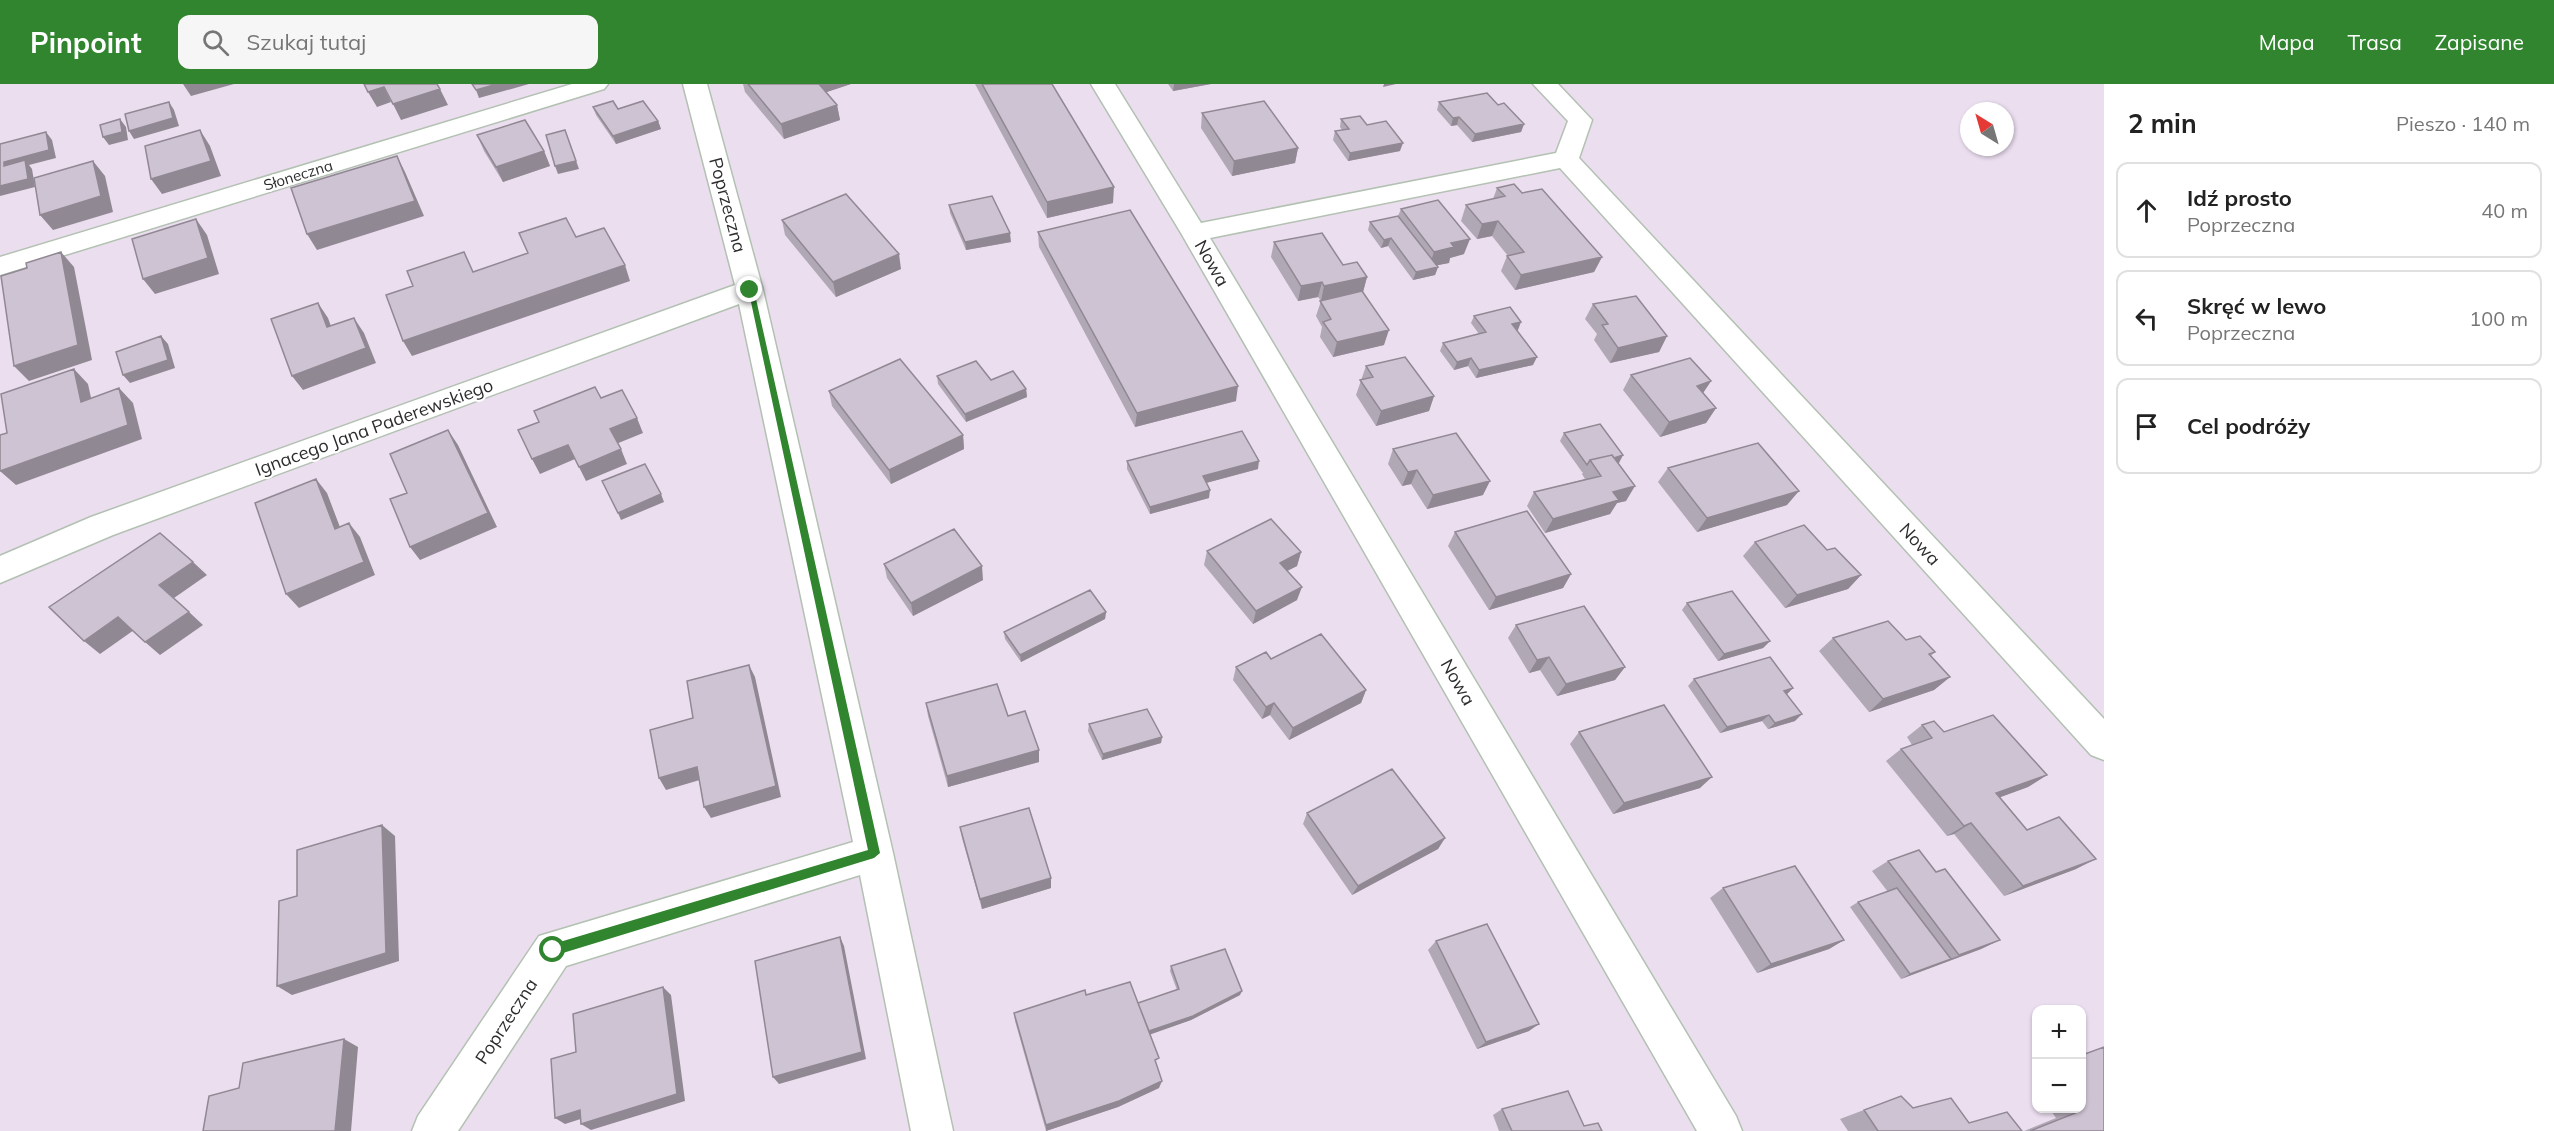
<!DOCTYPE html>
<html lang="pl">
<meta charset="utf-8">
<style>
body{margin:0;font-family:Mulish,sans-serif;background:#f6f6f6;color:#222}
.controls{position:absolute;right:18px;bottom:18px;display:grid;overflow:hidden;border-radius:12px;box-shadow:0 2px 4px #0004}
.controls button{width:54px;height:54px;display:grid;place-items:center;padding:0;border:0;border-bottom:2px solid #e0e0e0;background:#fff;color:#222;font:30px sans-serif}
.compass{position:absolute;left:1960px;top:18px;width:54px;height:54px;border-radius:50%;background:#fff;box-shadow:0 2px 4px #0004;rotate:323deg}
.stop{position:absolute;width:18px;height:18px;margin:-14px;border:4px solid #30852e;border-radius:50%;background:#fff}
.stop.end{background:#30852e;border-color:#fff;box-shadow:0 2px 6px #0008}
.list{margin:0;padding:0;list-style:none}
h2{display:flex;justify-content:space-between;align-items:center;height:78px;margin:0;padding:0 24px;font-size:26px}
h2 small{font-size:20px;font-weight:400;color:#767676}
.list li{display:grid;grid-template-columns:39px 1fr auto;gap:18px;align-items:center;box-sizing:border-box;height:96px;margin:0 12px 12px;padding:0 12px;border:2px solid #e0e0e0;border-radius:12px}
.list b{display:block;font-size:22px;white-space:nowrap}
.list p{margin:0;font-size:20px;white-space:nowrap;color:#767676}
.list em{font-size:20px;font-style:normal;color:#767676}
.icon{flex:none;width:33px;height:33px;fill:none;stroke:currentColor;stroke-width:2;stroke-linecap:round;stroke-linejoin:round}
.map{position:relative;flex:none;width:2104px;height:1047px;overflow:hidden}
header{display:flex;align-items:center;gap:36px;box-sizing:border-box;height:84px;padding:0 30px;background:#30852e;color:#fff}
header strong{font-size:28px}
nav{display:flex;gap:33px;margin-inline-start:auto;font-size:21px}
.search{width:420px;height:54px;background:#f6f6f6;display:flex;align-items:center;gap:15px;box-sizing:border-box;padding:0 21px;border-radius:12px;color:#767676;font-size:22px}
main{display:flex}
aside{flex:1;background:#fff}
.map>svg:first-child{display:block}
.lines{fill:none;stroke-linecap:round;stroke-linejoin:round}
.street-casing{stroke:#b3c1b2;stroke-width:3}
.street{fill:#fff;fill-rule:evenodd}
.wall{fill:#b1a8b5}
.shaded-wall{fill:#908893}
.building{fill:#cec3d2;stroke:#908893;stroke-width:1.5}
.route{fill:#30852e}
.labels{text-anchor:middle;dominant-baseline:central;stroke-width:4.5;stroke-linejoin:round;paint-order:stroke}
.far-street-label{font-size:15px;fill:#2d2d2d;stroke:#fff}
.street-label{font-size:18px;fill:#2d2d2d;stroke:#fff}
</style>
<header>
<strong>Pinpoint</strong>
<div class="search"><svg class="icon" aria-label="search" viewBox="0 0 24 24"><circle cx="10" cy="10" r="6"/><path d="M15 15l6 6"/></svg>Szukaj tutaj</div>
<nav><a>Mapa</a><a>Trasa</a><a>Zapisane</a></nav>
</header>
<main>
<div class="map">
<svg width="2104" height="1047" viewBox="0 0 2104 1047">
<rect width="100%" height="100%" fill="#ebdeef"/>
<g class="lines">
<defs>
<path id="street" d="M572 0H608L604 5 0 191V173Z
M683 0H707L763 206 893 769 953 1047H911L860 791 566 882 458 1047H412L418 1032 539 852 853 758 739 220 113 451 0 499V472L91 433 735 201Z
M1091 0H1115L1201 139 1556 69 1568 37 1533 0H1558L1592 36 1579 74 2104 635V676L2091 671 1560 84 1210 154 1736 1032 1742 1047H1697L1181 149Z"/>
</defs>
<use href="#street" class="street-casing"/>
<use href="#street" class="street"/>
</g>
<path class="wall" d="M743 0H851L826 8 837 21 840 36 784 55 745 8Z
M975 0H1052L1113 119 1047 134Z
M1168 0H1211L1173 7Z
M1439 18 1498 21 1524 40 1521 48 1472 58 1457 41 1451 42 1437 26Z
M593 23 618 25 658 37 661 45 616 60 596 31Z
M1202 29 1298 64 1295 79 1232 92 1201 44Z
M1341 35 1367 41 1400 67 1348 77 1333 56 1335 47 1342 46 1340 43Z
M477 51 544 67 550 82 503 98 484 67Z
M1497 104 1522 109 1602 173 1594 188 1515 206 1501 187 1507 172H1508L1492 152 1477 155 1461 137 1466 121 1493 115Z
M949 121 1011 158 966 166 950 129Z
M1401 125 1464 170 1450 174 1449 179 1436 181 1438 183 1435 191 1413 196 1388 162 1381 164 1368 146 1370 138 1398 132Z
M782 136 901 185 836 213 785 151Z
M1038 148 1236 317 1135 343 1039 163Z
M1274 158 1343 181 1367 193 1363 208 1384 261 1333 273 1320 253 1322 243 1316 232 1321 217 1318 213 1298 217 1271 173Z
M1593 220 1667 252 1659 268 1610 279 1594 256 1597 250 1585 235Z
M1474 232 1518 246H1517L1533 281 1476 294 1468 282 1454 286 1440 267 1443 259 1479 250 1471 239Z
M1366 282 1434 312 1429 327 1376 342 1356 311Z
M1631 291 1711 297 1703 309 1716 324 1706 339 1660 353 1623 306Z
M937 292 991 296 1026 305 1027 313 966 338 938 300Z
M829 307 963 351 964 365 891 400 832 322Z
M1564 349 1623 371 1618 379 1626 417 1617 419 1610 430 1545 449 1527 422 1534 408 1585 395 1582 390 1583 388H1582L1560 357Z
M1393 365 1483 411 1427 425 1411 400 1402 402 1388 380Z
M1127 377 1258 385 1206 399 1209 414 1150 430 1127 385Z
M1668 384 1787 421 1697 448 1658 398Z
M1455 448 1571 490 1563 504 1489 526 1448 462Z
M1755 458 1827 466 1861 491 1848 505 1785 524 1743 472Z
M1207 467 1301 468 1297 482 1287 487 1297 516 1253 540 1204 481Z
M884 480 983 496 913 532 887 494Z
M1687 519 1770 557 1763 564 1718 577 1682 526Z
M1106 528 1105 535 1021 578 1005 555 1004 548Z
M1516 541 1625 583 1615 596 1557 612 1540 586 1529 589 1508 554Z
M1833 554 1906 556 1935 568 1931 572 1950 593 1934 606 1869 628 1819 567Z
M1271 575 1366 606 1361 619 1289 656 1270 631 1262 635 1233 596 1236 583Z
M1694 595 1793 604 1787 610 1795 637 1768 645 1762 637 1720 649 1688 602Z
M926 619 1008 632 1039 666V678L948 703 928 632Z
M1089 640 1162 653 1161 659 1102 676 1088 647Z
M1922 641 1944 648 2047 691 2028 703 2000 713 2027 746 2076 785 2004 812 1954 750 1947 752 1886 677 1901 665 1912 661 1907 653Z
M1579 648 1700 704 1613 730 1570 660Z
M1307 729 1445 754 1438 765 1352 811 1303 740Z
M960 743 1051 794V804L982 825 962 754Z
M1888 777 1936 788 2000 856 1981 865 1901 895 1850 823 1858 818 1888 808 1872 787Z
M1723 804 1844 856 1829 865 1757 889 1710 814Z
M1436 857 1529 947 1477 965 1428 866Z
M1171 882 1240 911 1191 936 1150 950 1156 981 1159 1004 1118 1023 1046 1047 1015 937 1014 929 1086 911 1138 919 1177 906 1170 887Z
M1901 1012 1913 1024 1969 1039 2022 1047H1848L1840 1035Z
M2049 1024H2082L2104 1047H2024L2056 1034Z
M1502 1025 1584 1042 1602 1047H1499L1493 1031Z"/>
<path class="shaded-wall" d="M183 0H234L191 12Z
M497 0H529L479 14 476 6Z
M816 0H851L818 11Z
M1174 0H1211L1173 7Z
M1384 0H1396L1383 3Z
M384 3 391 18 377 23 368 8Z
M440 5 448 21 401 36 393 20Z
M169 18 174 26 179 42 134 55 129 47Z
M837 21 840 36 784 55 781 40Z
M1459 33 1457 41 1451 42 1453 34Z
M120 35 126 43 128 56 109 61 103 53Z
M658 37 661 45 616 60 613 52Z
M1524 40 1521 48 1472 58 1475 50Z
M200 46 210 62 221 92 162 110 151 95Z
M565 46 579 85 558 90 555 82Z
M46 48 52 56 56 74 29 81 32 85 35 103 0 112V102L4 82V78Z
M1403 59 1400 67 1348 77 1350 69Z
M1298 64 1295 79 1232 92 1234 77Z
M544 67 550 82 503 98 496 83Z
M397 72 405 88 424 132 317 166 307 150Z
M93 77 105 92 113 128 53 146 40 131Z
M1114 103 1113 119 1047 134V118Z
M196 135 207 151 219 190 155 210 143 195Z
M1498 137 1492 152 1477 155 1482 140Z
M1010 149 1011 158 966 166 965 158Z
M1391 154 1388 162 1381 164 1384 156Z
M1470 155 1464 170 1450 174 1449 179 1429 183 1434 168 1451 159Z
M61 168 74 183 92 276 29 297 14 282Z
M899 170 901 185 836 213 833 198Z
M1602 173 1594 188 1515 206 1521 191Z
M625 181 630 197 412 272 403 257Z
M1438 183 1435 191 1413 196 1416 188Z
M1367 193 1363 208 1321 217 1324 202Z
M1322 198 1318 213 1298 217 1301 202Z
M318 219 328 234 337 259 327 243Z
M354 234 364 249 376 279 303 306 292 292Z
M1521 238 1518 246 1509 248 1512 240Z
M1389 246 1384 261 1333 273 1337 258Z
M161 252 168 260 175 284 130 299 123 291Z
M1667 252 1659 268 1610 279 1618 264Z
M1537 273 1533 281 1476 294 1479 286Z
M1471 274 1468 282 1454 286 1457 278Z
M74 285 88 300 95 332 81 318Z
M1711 297 1701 312 1697 302Z
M1238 302 1236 317 1135 343 1137 329Z
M119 304 133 319 142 355 16 401 0 387Z
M1026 305 1027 313 966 338 965 330Z
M1434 312 1429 327 1376 342 1381 327Z
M1716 324 1706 339 1660 353 1669 338Z
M637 334 643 349 616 360 610 345Z
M448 346 458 361 497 443 420 476 410 463Z
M963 351 964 365 891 400 889 386Z
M568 361 575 375 540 390 532 375Z
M621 365 627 380 586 397 579 383Z
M1623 371 1619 379 1596 385 1592 379Z
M1259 377 1258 385 1202 400 1203 392Z
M1417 386 1411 400 1402 402 1408 388Z
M316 395 327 409 346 459 335 445Z
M1490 397 1483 411 1427 425 1433 411Z
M1635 402 1626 417 1617 419 1610 430 1545 449 1553 435 1613 408Z
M1210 406 1209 414 1150 430V423Z
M1799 407 1787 421 1697 448 1707 434Z
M661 410 664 418 621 436 618 429Z
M349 439 360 453 375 491 299 524 286 510Z
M1301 468 1297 482 1277 492 1280 479Z
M193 478 207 491 174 514 159 501Z
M982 482 983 496 913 532 911 519Z
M1571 490 1563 504 1489 526 1496 513Z
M1861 491 1848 505 1785 524 1797 511Z
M1302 503 1297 516 1253 540 1256 527Z
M189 528 203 541 160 571 145 558Z
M1106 528 1105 535 1021 578 1020 571Z
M118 533 134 546 100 570 84 557Z
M1770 557 1763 564 1718 577 1724 570Z
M1549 573 1540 586 1529 589 1537 576Z
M749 581 755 593 781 713 711 734 704 723Z
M1625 583 1615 596 1557 612 1566 600Z
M1950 593 1934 606 1869 628 1883 615Z
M1793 604 1786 611 1784 607Z
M1366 606 1361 619 1289 656 1293 644Z
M1274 619 1270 631 1262 635 1266 623Z
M1802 630 1795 637 1768 645 1775 639Z
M1769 631 1762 637 1720 649 1727 643Z
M1162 653 1161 659 1102 676 1103 670Z
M1039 666V678L948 703 947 692Z
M697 683 703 695 666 706 659 694Z
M2047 691 2028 703 1979 721 1996 709Z
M1712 693 1700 704 1613 730 1624 719Z
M1971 739 1954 750 1947 752 1964 742Z
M382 741 395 752 399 877 292 911 277 902Z
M1445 754 1438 765 1352 811 1358 802Z
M2096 775 2076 785 2004 812 2023 802Z
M1051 794V804L982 825 980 815Z
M840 853 844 862 866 975 779 1000 773 993Z
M1844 856 1829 865 1757 889 1771 880Z
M2000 856 1981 865 1901 895 1910 890Z
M663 903 671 911 685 1017 591 1046 581 1040Z
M1242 907 1240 911 1191 936 1146 952 1147 948Z
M1539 940 1529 947 1477 965 1486 958Z
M344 955 358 963 351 1047H335Z
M1162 997 1159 1004 1118 1023 1046 1047V1041Z
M580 1026 590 1032 565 1040 555 1034Z"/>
<path class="building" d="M364 0H437L440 5 393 20 384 3 368 8Z
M472 0H497L476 6Z
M748 0H819L837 21 781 40Z
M982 0H1052L1114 103 1047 118Z
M1487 9 1498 21 1504 19 1524 40 1475 50 1459 33 1453 34 1439 18Z
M613 17 618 25 643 17 658 37 613 52 593 23Z
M1264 17 1298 64 1234 77 1202 29Z
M169 18 173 34 129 47 125 30Z
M1360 32 1367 41 1386 37 1403 59 1350 69 1335 47 1349 45 1341 35Z
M120 35 122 48 103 53 100 41Z
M525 36 544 67 496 83 477 51Z
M200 46 211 77 151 95 145 62Z
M565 46 576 77 555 82 546 51Z
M46 48 49 66 4 78V82L25 76 28 95 0 102V60Z
M397 72 415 117 307 150 291 104Z
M93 77 101 112 40 131 34 94Z
M1514 100 1522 109 1542 105 1602 173 1521 191 1507 172 1524 168 1498 137 1482 140 1466 121 1505 112 1497 104Z
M846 110 899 170 833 198 782 136Z
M992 112 1010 149 965 158 949 121Z
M1438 116 1470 155 1451 159 1454 163 1434 168 1401 125Z
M1130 126 1238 302 1137 329 1038 148Z
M1398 132 1438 183 1416 188 1391 154 1384 156 1370 138Z
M566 134 576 153 604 144 625 181 403 257 386 211 413 202 407 187 464 168 473 188 528 169 519 149Z
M196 135 208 174 143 195 132 155Z
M1322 149 1343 181 1357 178 1367 193 1324 202 1322 198 1301 202 1274 158Z
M61 168 78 261 14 282 1 192 27 184 26 179Z
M1362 207 1389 246 1337 258 1323 238 1331 235 1320 217Z
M1636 212 1667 252 1618 264 1602 241 1608 240 1593 220Z
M318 219 327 243 354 234 366 264 292 292 271 235Z
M1510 223 1521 238 1512 240 1537 273 1479 286 1471 274 1457 278 1443 259 1486 248 1474 232Z
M161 252 168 276 123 291 116 268Z
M1405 273 1434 312 1381 327 1360 296 1373 293 1366 282Z
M1690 274 1711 297 1697 302 1716 324 1669 338 1631 291Z
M900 275 963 351 889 386 829 307Z
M976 277 991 296 1013 287 1026 305 965 330 937 292Z
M74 285 81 318 119 304 128 341 0 387V351L7 349 1 310Z
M595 303 601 314 622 306 637 334 610 345 621 365 579 383 568 361 532 375 518 346 539 338 534 327Z
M1600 340 1623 371 1614 374 1612 371 1590 376 1587 381 1564 349Z
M448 346 488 429 410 463 390 415 407 409 390 370Z
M1242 347 1259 377 1203 392 1210 406 1150 423 1127 377Z
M1456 349 1490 397 1433 411 1417 386 1408 388 1393 365Z
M1758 359 1799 407 1707 434 1668 384Z
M1612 371 1635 402 1613 408 1619 416 1553 435 1534 408 1601 392 1590 376Z
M645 380 661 410 618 429 602 397Z
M316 395 335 445 349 439 364 478 286 510 255 419Z
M1527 427 1571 490 1496 513 1455 448Z
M1271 435 1301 468 1280 479 1302 503 1256 527 1207 467Z
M1804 441 1827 466 1835 464 1861 491 1797 511 1755 458Z
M954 445 982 482 911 519 884 480Z
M160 449 193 478 159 501 189 528 145 558 118 533 84 557 49 523Z
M1090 506 1106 528 1020 571 1004 548Z
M1732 507 1770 557 1724 570 1687 519Z
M1584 522 1625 583 1566 600 1549 573 1537 576 1516 541Z
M1888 537 1906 556 1920 552 1935 568 1929 570 1950 593 1883 615 1833 554Z
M1321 550 1366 606 1293 644 1274 619 1266 623 1236 583 1266 568 1271 575Z
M1770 573 1793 604 1784 607 1802 630 1775 639 1769 631 1727 643 1694 595Z
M749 581 776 702 704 723 697 683 659 694 650 646 693 634 687 597Z
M997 600 1008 632 1025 627 1039 666 947 692 926 619Z
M1664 621 1712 693 1624 719 1579 648Z
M1147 625 1162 653 1103 670 1089 640Z
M1993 631 2047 691 1996 709 2027 746 2059 733 2096 775 2023 802 1971 739 1964 742 1901 665 1932 654 1922 641 1934 637 1944 648Z
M1392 685 1445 754 1358 802 1307 729Z
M1029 724 1051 794 980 815 960 743Z
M382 741 386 869 277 902 279 817 297 812V766Z
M1919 766 1936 788 1945 785 2000 856 1959 871 1888 777Z
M1795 782 1844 856 1771 880 1723 804Z
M1897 804 1951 875 1910 890 1858 818Z
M1487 840 1539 940 1486 958 1436 857Z
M840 853 862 968 773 993 755 877Z
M1225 865 1242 907 1193 932 1149 947 1138 919 1179 905 1171 882Z
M1130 898 1159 974 1155 976 1162 997 1119 1017 1046 1041 1014 929 1085 906 1086 911Z
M663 903 677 1010 581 1040 580 1026 555 1034 551 975 576 968 573 930Z
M344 955 335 1047H203L209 1012 239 1004 243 979Z
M2104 963V1047H2030L2078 1028 2075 1024H2082V971Z
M1568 1007 1584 1042 1598 1039 1602 1047H1512L1502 1025Z
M1901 1012 1913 1024 1951 1014 1969 1039 2007 1028 2022 1047H1878L1864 1026Z"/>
<path class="route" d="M748 204 754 206 880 769 874 774 553 872 547 866 553 860 868 766Z"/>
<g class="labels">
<g class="far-street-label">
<text transform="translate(298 91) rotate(-17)">Słoneczna</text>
</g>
<g class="street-label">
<text transform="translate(728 121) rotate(75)">Poprzeczna</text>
<text transform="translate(1212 179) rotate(60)">Nowa</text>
<text transform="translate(374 343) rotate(-20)">Ignacego Jana Paderewskiego</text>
<text transform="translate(1920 460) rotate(47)">Nowa</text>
<text transform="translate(1458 598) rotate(60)">Nowa</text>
<text transform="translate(506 937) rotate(-57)">Poprzeczna</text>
</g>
</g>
</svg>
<div class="controls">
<button>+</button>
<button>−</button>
</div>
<svg class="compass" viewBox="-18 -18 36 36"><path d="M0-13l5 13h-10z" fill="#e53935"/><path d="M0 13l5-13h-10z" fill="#767676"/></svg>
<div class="stop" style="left:553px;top:866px"></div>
<div class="stop end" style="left:750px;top:206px"></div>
</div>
<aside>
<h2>2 min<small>Pieszo · 140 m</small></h2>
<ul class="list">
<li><svg class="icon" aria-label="ahead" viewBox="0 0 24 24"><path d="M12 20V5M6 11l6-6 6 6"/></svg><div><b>Idź prosto</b><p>Poprzeczna</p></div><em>40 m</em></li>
<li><svg class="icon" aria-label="left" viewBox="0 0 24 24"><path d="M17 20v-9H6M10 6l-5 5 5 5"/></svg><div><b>Skręć w lewo</b><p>Poprzeczna</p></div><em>100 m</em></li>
<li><svg class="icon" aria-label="arrive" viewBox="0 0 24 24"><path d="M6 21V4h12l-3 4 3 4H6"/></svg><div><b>Cel podróży</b></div></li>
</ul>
</aside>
</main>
